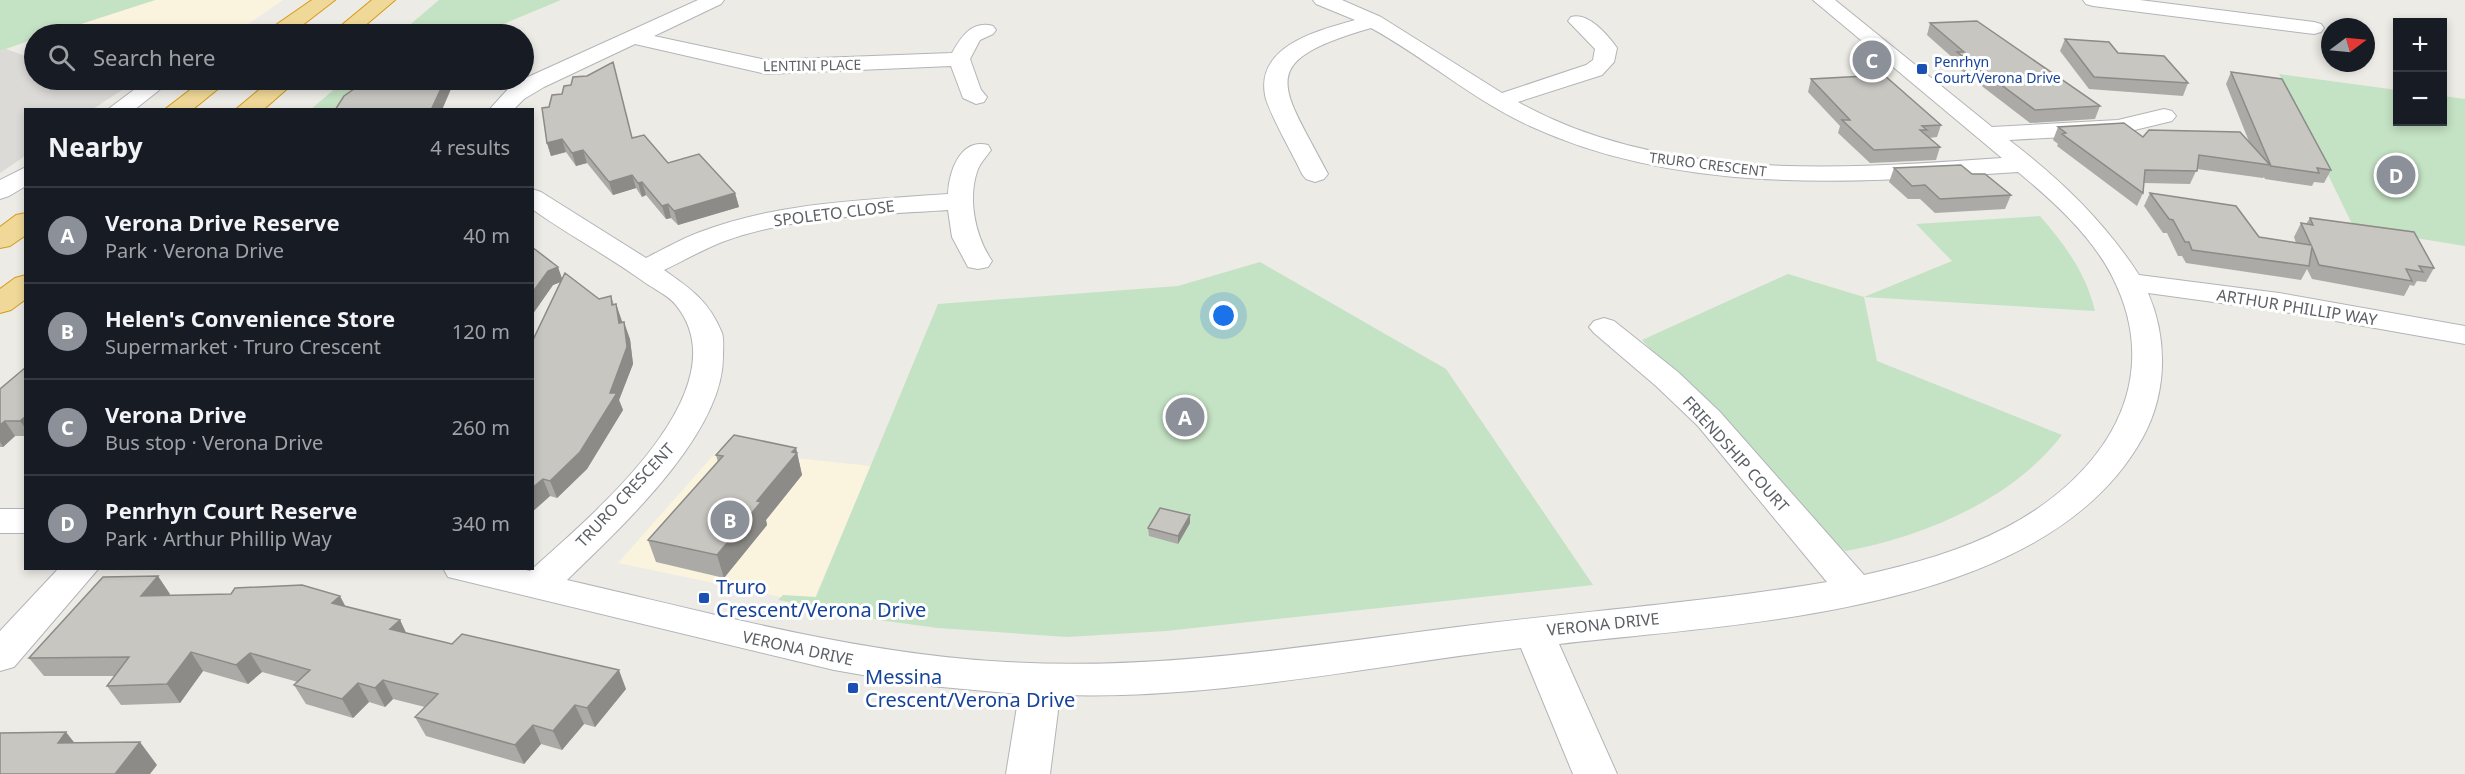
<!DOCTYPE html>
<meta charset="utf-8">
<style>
body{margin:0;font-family:"Noto Sans",sans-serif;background:#20242c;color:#f1f3f6}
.controls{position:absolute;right:18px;top:18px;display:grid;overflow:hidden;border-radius:0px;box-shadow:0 3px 9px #0003}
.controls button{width:54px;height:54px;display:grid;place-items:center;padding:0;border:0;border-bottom:2px solid #363941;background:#171b24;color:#f1f3f6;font:30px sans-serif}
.compass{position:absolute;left:2321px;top:18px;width:54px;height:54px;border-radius:50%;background:#171b24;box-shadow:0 3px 9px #0003;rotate:74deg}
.you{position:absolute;left:1224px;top:316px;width:21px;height:21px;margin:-15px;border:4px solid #fff;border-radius:50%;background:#1a73e8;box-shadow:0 0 0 9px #1a73e833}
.badge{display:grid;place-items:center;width:39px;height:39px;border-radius:50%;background:#8c9099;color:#fff;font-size:20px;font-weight:700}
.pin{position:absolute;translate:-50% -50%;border:3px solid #fff;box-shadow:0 2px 6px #0006}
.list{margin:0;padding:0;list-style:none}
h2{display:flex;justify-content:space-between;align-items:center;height:78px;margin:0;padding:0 24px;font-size:26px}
h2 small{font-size:20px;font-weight:400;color:#9ea1a6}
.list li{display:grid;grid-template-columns:39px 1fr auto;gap:18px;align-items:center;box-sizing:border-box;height:96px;padding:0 24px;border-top:2px solid #363941}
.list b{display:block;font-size:22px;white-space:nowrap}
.list p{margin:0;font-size:20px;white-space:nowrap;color:#9ea1a6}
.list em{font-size:20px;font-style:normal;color:#9ea1a6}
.icon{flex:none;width:33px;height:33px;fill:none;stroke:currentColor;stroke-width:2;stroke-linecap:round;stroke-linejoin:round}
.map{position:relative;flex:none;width:2465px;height:774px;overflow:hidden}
.search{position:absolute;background:#171b24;box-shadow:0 3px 9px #0003;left:24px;top:24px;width:510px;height:66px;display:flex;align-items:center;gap:15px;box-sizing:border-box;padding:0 21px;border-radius:33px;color:#9ea1a6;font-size:22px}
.panel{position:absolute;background:#171b24;box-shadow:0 3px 9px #0003;left:24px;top:108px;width:510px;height:462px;border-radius:0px}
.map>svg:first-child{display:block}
.commercial{fill:#faf3dd}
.industrial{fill:#dcdad7}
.green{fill:#c4e2c4}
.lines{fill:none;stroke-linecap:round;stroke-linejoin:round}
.minor-casing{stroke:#b2b4b8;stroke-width:2}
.highway-casing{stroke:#d69a1b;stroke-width:2}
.minor{fill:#fff;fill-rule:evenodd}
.highway{fill:#f0d998;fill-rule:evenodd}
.wall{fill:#acaaa6}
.shaded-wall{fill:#8c8b87}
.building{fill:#c8c6c1;stroke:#8c8b87;stroke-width:1.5}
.transit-dot{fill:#1a4fb4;stroke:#fff;stroke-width:2}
.labels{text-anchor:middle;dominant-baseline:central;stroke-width:6;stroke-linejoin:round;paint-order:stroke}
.far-transit-label{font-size:14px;fill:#164399;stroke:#fff;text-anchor:start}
.far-street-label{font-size:14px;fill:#5c5f63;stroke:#fff}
.street-label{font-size:16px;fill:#5c5f63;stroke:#fff}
.near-transit-label{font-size:20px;fill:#164399;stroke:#fff;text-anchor:start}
</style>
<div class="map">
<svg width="2465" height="774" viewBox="0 0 2465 774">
<rect width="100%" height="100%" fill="#edebe5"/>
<path class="commercial" d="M155 0H283L234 34H50Z
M718 450 871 466 815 597H781L618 563Z"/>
<path class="industrial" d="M6 49 34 59V80H93L122 90 93 109 26 110 25 156 0 173V51Z"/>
<path class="green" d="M0 0H155L50 34H34V39L0 51Z
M439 0H561L479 34H399Z
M2279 74 2397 90 2398 122H2442L2443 96 2465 99V246L2354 228Z
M345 80H374L339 109 310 110Z
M2040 216C2065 245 2086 273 2095 311L1864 297 1877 361 2062 435C2012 500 1925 536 1846 551L1830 540 1642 340 1788 274 1864 297 1952 261 1916 224Z
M1260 262 1446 369 1593 585 1166 631 1067 637 938 628 886 621 778 600 783 595 816 597 938 304 1178 286Z"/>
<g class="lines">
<defs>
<path id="minor" d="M698 0H724L721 4 654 36 766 60 952 53C961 37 972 20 993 26L996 30 993 34 980 40 970 59 981 90 987 97 984 102 976 104 963 98 951 66 766 74 635 44 544 87 524 99 513 110H489L508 89 528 77Z
M1313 0H1342L1381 17 1502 93 1586 65 1593 60 1595 49 1568 21 1571 17C1588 12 1607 34 1617 48L1614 62 1602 75 1518 102C1663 183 1843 169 2002 158L1813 0H1835L1992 127 2118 120 2164 109 2172 111 2176 116 2172 121 2118 134 2009 140C2060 179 2104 221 2139 275L2279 293 2465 326V344L2279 311 2148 293C2168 339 2167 393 2143 437 2046 615 1737 623 1559 644L1617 774H1573L1521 648C1369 666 1214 700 1060 695L1050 774H1006L1019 694 920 685 834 670 448 577 443 568H518L530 571C587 519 745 391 676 305 669 296 656 290 647 284 610 257 570 236 532 209V189L541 192 646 258C664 249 681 239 700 232 778 202 866 200 948 194 949 172 960 138 988 145L991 150C986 157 981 162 978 169 967 198 975 236 992 261L988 267 978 269 968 267 952 237 948 210C873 215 793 216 722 242 702 250 683 261 664 270 691 289 709 301 722 333 724 339 723 349 723 356 724 434 620 528 567 580 712 613 857 654 1007 662 1161 671 1313 645 1465 626 1586 611 1708 602 1827 582L1698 426 1656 386 1594 333 1589 327 1594 321 1604 318 1614 321 1678 372 1720 412 1864 575C1913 564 1961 551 2005 528 2103 477 2167 383 2112 276 2091 235 2053 201 2018 172 1856 183 1682 196 1530 126 1473 100 1426 58 1371 28 1253 62 1281 84 1328 174L1324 179 1315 182 1306 179 1302 174C1294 156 1268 112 1265 95 1256 45 1320 30 1355 20L1316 4Z
M2083 0H2140L2314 22 2321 24 2324 28 2321 32 2314 34 2093 6 2086 4Z
M147 80H172L134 110H107Z
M26 167V186L9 196 0 199V180Z
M0 509H26V533H0Z
M59 568H99L14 667 0 671V631Z"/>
<path id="highway" d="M312 0H335L291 34H267L270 29Z
M372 0H395L355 34H331Z
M203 80H229L192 110H164Z
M271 80H297L263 110H235Z
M26 213V235L10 246 0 248V227L16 215Z
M26 275V299L11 310 0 313V289L15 278Z"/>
</defs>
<use href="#minor" class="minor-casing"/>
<use href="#highway" class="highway-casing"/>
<use href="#minor" class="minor"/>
<use href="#highway" class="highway"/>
</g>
<path class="wall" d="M1930 23 2100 106 2095 119 2030 123 1953 64 1954 59 1927 35Z
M2065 39 2118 53 2188 83 2183 96 2089 89 2060 51Z
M613 62 632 138 668 163 735 193 739 207 678 225 671 218 666 219 646 195 642 197 636 188 613 195 587 163 576 166 566 152 551 156 547 143 549 107 571 85Z
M2231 72 2331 170 2324 183 2314 182 2312 186 2265 179 2264 177 2263 178 2197 169 2190 184 2144 183 2143 193 2137 206 2057 146 2058 144 2053 140 2058 127 2143 137 2250 144 2226 84Z
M1811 79 1941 125 1937 137 1929 138 1940 147 1936 160 1870 163 1838 133 1840 126 1808 92Z
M1894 168 1972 174 2011 195 2005 209 1935 213 1920 199H1908L1889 182Z
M2150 193 2259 237 2296 243 2294 237 2301 223 2306 224 2310 218 2434 268 2426 282 2417 281 2414 286 2410 285 2404 296 2312 279 2307 269 2301 280 2186 263 2182 256H2178L2167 233H2163L2144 206Z
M532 247 562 279 599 299 611 296 614 305 616 304 622 323 630 339 633 364 619 400 623 410 587 469 557 498 550 496 532 512V342L561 282 553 285 532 315Z
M26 367V436H15L3 447H0V389Z
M796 448 802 475 766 520 767 525 724 578 656 562 648 540 718 462 716 455Z
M1190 523 1178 544 1149 536 1148 528Z
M170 594 169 595 345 606 400 620 406 633 626 689 595 727 584 724 562 750 541 744 524 764 426 736 415 717 425 707 393 699 385 707 369 702 353 718 306 704 294 685 298 682 262 672 248 684 203 671 180 703 121 705 107 686 115 676H44L29 658Z"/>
<path class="shaded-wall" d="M445 80H448L451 89 442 110H431Z
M562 139 566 152 551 156 547 143Z
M583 150 587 163 576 166 572 153Z
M632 175 636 188 613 195 609 182Z
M642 182 646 195 642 197 638 183Z
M735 193 739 207 678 225 674 211Z
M668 204 671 218 666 219 662 206Z
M558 267 563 281 553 285 532 315V293L548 271Z
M616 304 622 321 624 340 619 323Z
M624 322 630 339 633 364 619 400 623 410 587 469 557 498 550 481 610 393Z
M26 416V429L20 421Z
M5 421 15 436 3 447 0 442V425Z
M796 448 802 475 766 520 767 525 724 578 717 555Z
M543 479 550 496 532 512V488Z
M1190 515V523L1178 544V536Z
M158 576 170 594 153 615 141 596Z
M340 596 350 615 332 603Z
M400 620 409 639 390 629Z
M191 652 203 671 180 703 167 684Z
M250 653 262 672 248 684 236 665Z
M619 670 626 689 595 727 587 708Z
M383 680 393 699 385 707 375 688Z
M358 683 369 702 353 718 342 699Z
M575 705 584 724 562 750 553 731Z
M533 725 541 744 524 764 515 745Z
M66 732 84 755 58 743Z
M140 742 157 765 150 774H115Z"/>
<path class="building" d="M1977 21 2100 106 2035 110 1957 52H1964L1930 23Z
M2065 39 2109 42 2118 53 2164 56 2188 83 2094 77Z
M613 62 632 138 644 135 668 163 699 154 735 193 674 211 668 204 662 206 642 182 638 183 632 175 609 182 583 150 572 153 562 139 547 143 542 108 549 107 552 95 562 94 564 86 571 85 573 77 587 76Z
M2231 72 2282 79 2331 170 2317 168 2319 173 2271 166Z
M1884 75 1941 125 1922 126 1927 130H1920L1940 147 1874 150 1842 120H1850L1811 79Z
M367 80H445L431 110H335L344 96Z
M2124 123 2143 137 2149 130 2240 132 2270 165 2199 155 2197 171 2145 170 2143 193 2062 134 2066 133 2058 127Z
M1961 165 1972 174H1985L2011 195 1940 199 1925 185 1912 186 1894 168Z
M2150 193 2236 206 2259 237 2311 245 2301 223 2313 225 2310 218 2414 232 2434 268 2419 266 2423 272 2406 269 2412 281 2319 265 2312 247 2309 266 2192 250 2189 242H2185L2173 220 2169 219Z
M532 247 558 267 548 271 532 293Z
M565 273 599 299 611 296 612 305 616 304 619 323 624 322 627 347 610 393H617L580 452 550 481 543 479 532 488V342Z
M26 367V416L20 421H5L0 425V389Z
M734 435 796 448 792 452 797 453 757 501 761 502 717 555 648 540 723 456 716 455Z
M1160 508 1190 515 1178 536 1148 528Z
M158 576 141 596 231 594 235 588 302 585 340 596 332 603 400 620 390 629 452 644 462 634 619 670 587 708 575 705 553 731 533 725 515 745 415 717 438 694 383 680 375 688 358 683 342 699 294 685 310 670 250 653 236 665 191 652 167 684 107 686 129 657 29 658 103 577Z
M66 732 58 743 140 742 115 774H0V733Z"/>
<g class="transit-dot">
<rect x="1916" y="63" width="12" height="12" rx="3"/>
<rect x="698" y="592" width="12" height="12" rx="3"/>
<rect x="847" y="682" width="12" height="12" rx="3"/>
</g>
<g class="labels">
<g class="far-transit-label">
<text x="1934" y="61">Penrhyn<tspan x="1934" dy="16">Court/Verona Drive</tspan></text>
</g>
<g class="far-street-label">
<text transform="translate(812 65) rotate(-1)">LENTINI PLACE</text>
<text transform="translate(1708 164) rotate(7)">TRURO CRESCENT</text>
</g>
<g class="street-label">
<text transform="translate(834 213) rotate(-7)">SPOLETO CLOSE</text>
<text transform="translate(2297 307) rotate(9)">ARTHUR PHILLIP WAY</text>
<text transform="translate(1736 454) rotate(48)">FRIENDSHIP COURT</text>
<text transform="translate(625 495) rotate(-47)">TRURO CRESCENT</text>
<text transform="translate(1603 624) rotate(-6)">VERONA DRIVE</text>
<text transform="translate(798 648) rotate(12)">VERONA DRIVE</text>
</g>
<g class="near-transit-label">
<text x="716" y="586">Truro<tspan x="716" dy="23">Crescent/Verona Drive</tspan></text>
<text x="865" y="676">Messina<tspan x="865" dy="23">Crescent/Verona Drive</tspan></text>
</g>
</g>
</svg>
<div class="controls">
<button>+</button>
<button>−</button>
</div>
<svg class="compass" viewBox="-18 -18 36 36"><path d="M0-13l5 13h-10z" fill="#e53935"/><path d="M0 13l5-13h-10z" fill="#9ea1a6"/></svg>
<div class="you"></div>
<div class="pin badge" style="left:1185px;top:417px">A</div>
<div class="pin badge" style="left:730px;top:520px">B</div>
<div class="pin badge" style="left:1872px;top:60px">C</div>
<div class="pin badge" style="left:2396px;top:175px">D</div>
<div class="search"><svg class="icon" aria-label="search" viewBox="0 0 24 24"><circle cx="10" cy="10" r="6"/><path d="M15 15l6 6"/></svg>Search here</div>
<section class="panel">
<h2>Nearby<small>4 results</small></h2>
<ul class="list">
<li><span class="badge">A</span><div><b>Verona Drive Reserve</b><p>Park · Verona Drive</p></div><em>40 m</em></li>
<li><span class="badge">B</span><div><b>Helen's Convenience Store</b><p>Supermarket · Truro Crescent</p></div><em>120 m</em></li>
<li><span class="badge">C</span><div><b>Verona Drive</b><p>Bus stop · Verona Drive</p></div><em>260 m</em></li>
<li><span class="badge">D</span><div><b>Penrhyn Court Reserve</b><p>Park · Arthur Phillip Way</p></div><em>340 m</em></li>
</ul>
</section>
</div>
